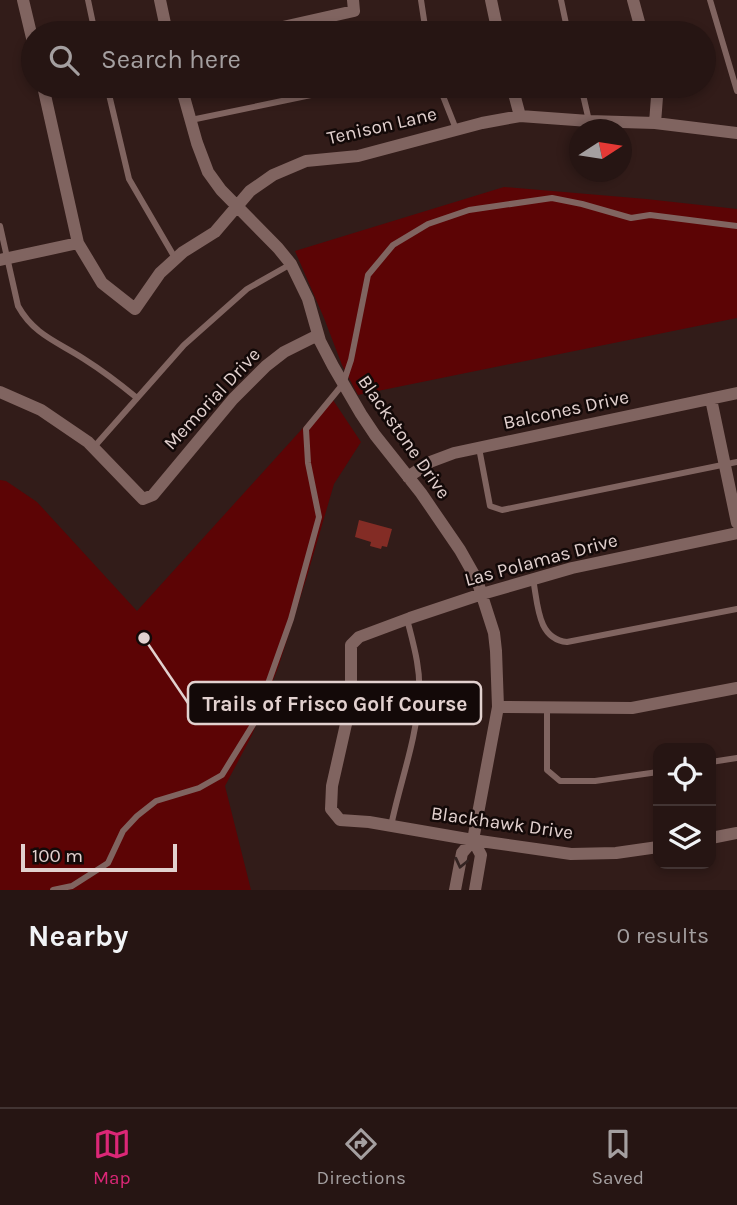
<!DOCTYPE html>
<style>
body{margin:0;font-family:Karla,sans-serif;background:#2e1e1c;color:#f1f3f6}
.controls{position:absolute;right:21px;bottom:21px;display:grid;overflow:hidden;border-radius:14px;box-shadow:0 4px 10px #0003}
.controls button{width:63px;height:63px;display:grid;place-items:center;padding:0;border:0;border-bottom:2px solid #423433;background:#261513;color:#f1f3f6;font:35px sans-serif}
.compass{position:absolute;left:569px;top:119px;width:63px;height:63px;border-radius:50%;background:#261513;box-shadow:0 4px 10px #0003;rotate:78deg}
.scale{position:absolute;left:21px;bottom:18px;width:156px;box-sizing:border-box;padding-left:7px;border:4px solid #e2d1cf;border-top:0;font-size:19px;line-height:24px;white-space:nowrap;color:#e2d1cf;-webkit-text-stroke:5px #130908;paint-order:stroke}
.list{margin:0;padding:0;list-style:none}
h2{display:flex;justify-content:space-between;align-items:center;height:91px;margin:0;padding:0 28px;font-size:30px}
h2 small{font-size:23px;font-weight:400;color:#a49fa0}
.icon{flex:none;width:38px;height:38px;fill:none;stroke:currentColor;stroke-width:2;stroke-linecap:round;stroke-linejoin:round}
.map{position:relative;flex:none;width:737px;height:890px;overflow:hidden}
.search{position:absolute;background:#261513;box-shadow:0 4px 10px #0003;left:21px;right:21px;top:21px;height:77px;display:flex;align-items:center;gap:18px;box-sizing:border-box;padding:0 24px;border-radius:38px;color:#a49fa0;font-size:26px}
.sheet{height:217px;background:#261513}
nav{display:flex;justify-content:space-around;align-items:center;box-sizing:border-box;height:98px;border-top:2px solid #423433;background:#261513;font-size:19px;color:#a49fa0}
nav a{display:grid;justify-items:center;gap:4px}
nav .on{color:#db2777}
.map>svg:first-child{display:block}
.green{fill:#5c0405}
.water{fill:#832c25}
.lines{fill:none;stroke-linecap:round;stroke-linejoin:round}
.lane{stroke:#806460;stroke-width:6}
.street{stroke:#806460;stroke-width:12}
.oneway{stroke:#342422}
.labels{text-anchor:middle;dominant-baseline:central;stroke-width:5;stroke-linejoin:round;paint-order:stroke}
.street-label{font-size:19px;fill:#e2d1cf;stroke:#130908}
.leader{fill:none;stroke:#e2d1cf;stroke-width:2.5}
.callout-dot{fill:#e2d1cf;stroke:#130908;stroke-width:2.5}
.callout{fill:#130908;stroke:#e2d1cf;stroke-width:2.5}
.callout-label{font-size:21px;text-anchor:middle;font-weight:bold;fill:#e2d1cf}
</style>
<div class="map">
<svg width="737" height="890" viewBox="0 0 737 890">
<rect width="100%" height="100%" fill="#321c19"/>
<path class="green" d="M504 187 646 199 737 209V318L358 395 342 365 324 318 295 251Z
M331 397 361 442 334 484 308 573 279 665 252 735 225 786 251 890H0V480L6 481 37 502 137 611Z"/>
<path class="water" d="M359 520 392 529 387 547 382 546 381 549 370 546 371 542 355 537Z"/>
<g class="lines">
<path class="lane" d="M88 0 95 33
M421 0 426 33
M561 0 568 33
M710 0 737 91
M107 86 129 179 175 258
M439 86 456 129
M581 86 589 121
M191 120 354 86
M0 226 18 306C34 335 58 342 84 359 103 371 120 384 137 398
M94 447 184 345 247 289 291 264
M479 448 490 506 502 510 737 462
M533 579C538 604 537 639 567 642L737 609
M547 708V770L560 781H595L658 772
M711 762 737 758
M391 826C400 782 417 739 419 694 421 669 413 643 407 619
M53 890 72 886 108 863 123 831 137 816 156 801 199 788 222 775 254 723 291 619 319 517 308 463 306 429 343 384 351 360 368 275 393 245 428 224 469 210 552 198 582 204 631 218 650 215 737 226"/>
<path class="street" d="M23 0 33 42
M160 0 167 33
M491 0 498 33
M633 0 642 33
M256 33 354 11 353 0
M43 86 78 243 102 283 135 309 160 273 183 252 215 232 250 191 273 175 306 161 358 156 482 123 520 116 589 121 655 123 737 133
M181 86 197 143 208 172 221 190 278 248 291 264 308 299 320 341 333 366 361 414 375 435 421 493 460 550 477 580 494 633 496 651 498 707 473 840 462 853 455 890
M512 86 520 116
M655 86 657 97 655 123
M0 260 78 243
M0 392 41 410 88 442 143 499 153 495 233 399 266 366 284 352 318 335
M711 399 737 523
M408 477 430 462 454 453 737 393
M498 707 632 708 737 688
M711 838 737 833
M473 840 481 855 475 890
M658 847 616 853 571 854 473 840 369 822 340 820 331 809 332 786 351 702V645L359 637 410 618 482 594 572 568 737 533"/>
</g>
<defs><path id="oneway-chevron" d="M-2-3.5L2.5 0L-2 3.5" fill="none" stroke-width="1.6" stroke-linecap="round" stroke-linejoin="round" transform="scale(1.75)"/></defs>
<use class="oneway" href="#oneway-chevron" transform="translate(461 863) rotate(103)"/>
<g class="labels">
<g class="street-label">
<text transform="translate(382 126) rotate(-13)">Tenison Lane</text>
<text transform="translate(212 399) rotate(-47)">Memorial Drive</text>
<text transform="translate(566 410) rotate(-12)">Balcones Drive</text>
<text transform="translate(404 437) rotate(55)">Blackstone Drive</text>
<text transform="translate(541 560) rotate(-15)">Las Polamas Drive</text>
<text transform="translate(502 823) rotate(8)">Blackhawk Drive</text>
</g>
</g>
<path class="leader" d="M144 638L188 703"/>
<circle class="callout-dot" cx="144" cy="638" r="7"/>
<rect class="callout" x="188" y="682" width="293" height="42" rx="7"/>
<g class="callout-label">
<text x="335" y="711">Trails of Frisco Golf Course</text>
</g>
</svg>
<div class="controls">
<button><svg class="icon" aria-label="locate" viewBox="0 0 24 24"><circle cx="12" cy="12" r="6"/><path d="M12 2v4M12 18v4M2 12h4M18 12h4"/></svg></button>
<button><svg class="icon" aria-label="layers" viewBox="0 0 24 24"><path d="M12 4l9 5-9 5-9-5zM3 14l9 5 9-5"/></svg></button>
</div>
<svg class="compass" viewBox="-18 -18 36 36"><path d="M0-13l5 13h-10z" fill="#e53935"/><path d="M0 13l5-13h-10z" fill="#a49fa0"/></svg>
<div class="scale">100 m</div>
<div class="search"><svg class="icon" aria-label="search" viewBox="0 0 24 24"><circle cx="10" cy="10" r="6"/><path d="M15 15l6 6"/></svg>Search here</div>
</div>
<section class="sheet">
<h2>Nearby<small>0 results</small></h2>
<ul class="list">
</ul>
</section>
<nav>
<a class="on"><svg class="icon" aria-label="map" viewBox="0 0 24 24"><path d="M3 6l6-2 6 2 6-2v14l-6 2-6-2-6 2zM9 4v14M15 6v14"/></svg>Map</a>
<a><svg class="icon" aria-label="directions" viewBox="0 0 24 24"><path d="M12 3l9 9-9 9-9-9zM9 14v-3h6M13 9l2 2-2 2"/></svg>Directions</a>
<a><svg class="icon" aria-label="saved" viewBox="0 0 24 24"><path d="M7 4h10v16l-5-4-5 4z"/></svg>Saved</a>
</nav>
